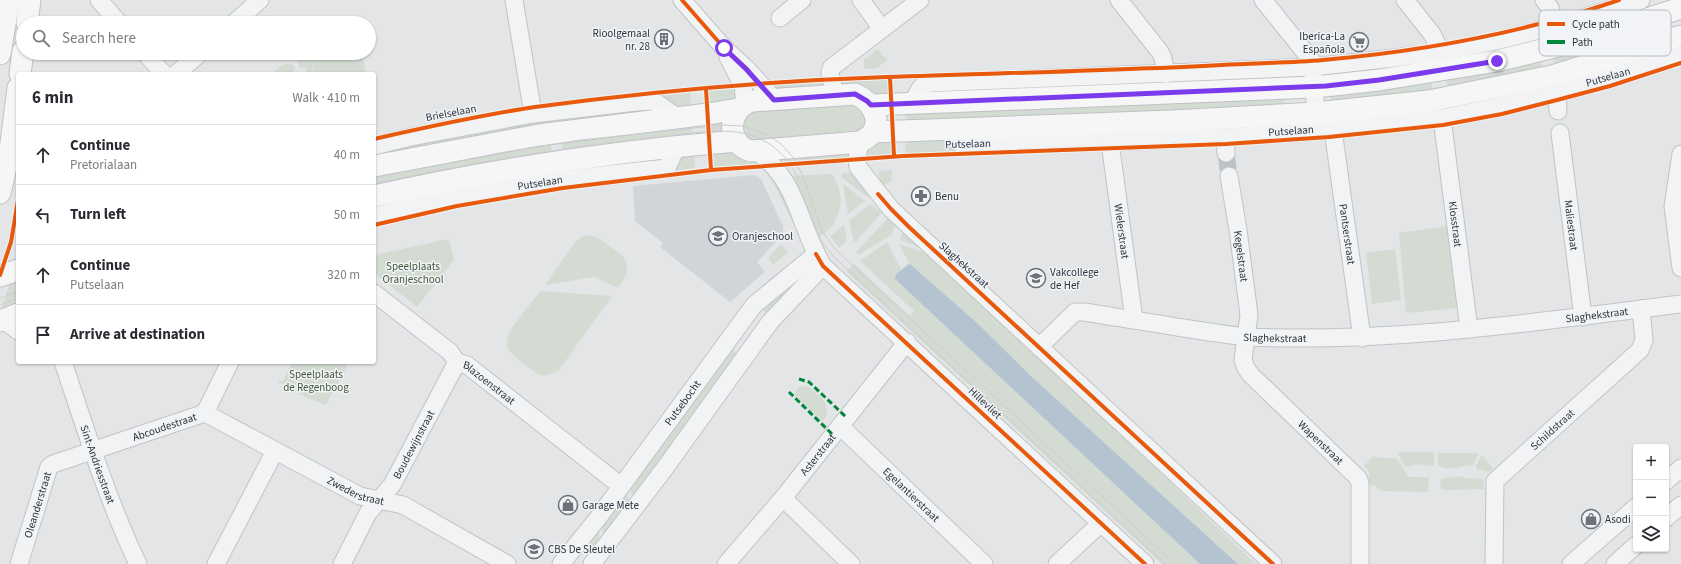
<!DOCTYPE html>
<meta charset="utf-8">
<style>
body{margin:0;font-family:"Source Sans 3",sans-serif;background:#f7f7f7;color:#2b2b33}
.controls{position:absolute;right:12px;bottom:12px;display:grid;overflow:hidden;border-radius:4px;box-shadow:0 1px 3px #0004}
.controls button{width:36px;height:36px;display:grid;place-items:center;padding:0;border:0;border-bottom:1px solid #e1e1e2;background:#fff;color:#2b2b33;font:20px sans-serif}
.stop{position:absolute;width:12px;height:12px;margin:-9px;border:3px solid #7c3aed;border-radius:50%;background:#fff}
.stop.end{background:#7c3aed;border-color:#fff;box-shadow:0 1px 4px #0008}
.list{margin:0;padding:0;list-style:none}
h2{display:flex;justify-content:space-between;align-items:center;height:52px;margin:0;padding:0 16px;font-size:17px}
h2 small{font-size:13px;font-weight:400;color:#7c7c81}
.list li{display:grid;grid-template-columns:26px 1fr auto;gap:12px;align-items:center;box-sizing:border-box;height:60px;padding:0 16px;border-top:1px solid #e1e1e2}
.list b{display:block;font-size:15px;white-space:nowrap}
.list p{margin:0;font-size:13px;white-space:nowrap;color:#7c7c81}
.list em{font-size:13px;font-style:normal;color:#7c7c81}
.icon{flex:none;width:22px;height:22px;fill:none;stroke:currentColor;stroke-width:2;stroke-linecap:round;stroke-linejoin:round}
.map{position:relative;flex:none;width:1681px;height:564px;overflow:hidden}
.search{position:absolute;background:#fff;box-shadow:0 1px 3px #0004;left:16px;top:16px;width:360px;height:44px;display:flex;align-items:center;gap:10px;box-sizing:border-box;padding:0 14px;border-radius:22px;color:#7c7c81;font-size:15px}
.panel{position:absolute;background:#fff;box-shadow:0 1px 3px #0004;left:16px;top:72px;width:360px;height:292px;border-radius:4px}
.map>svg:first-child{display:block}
.built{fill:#d1d5da}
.green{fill:#d4dbd3}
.water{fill:#b3c3d0}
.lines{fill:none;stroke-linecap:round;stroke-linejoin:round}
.minor-tunnel{stroke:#bec2c5;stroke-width:17;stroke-dasharray:17 8;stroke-linecap:butt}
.minor-casing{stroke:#c1c3c5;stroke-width:19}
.major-casing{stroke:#bfc2c4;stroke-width:23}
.minor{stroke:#f2f3f4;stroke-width:17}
.major{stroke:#f6f6f6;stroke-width:21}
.tram{stroke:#cbcdcf;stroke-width:1}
.quiet{stroke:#00873e;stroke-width:3;stroke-dasharray:6 3;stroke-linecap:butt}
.cycleway-casing{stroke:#f1f3f6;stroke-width:6}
.cycleway{stroke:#e8590c;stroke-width:4}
.route{stroke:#7c3aed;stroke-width:5}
.labels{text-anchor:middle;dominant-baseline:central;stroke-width:3;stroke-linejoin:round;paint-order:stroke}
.poi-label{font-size:11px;fill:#2b343f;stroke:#f1f3f6;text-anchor:start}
.street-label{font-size:11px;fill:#2b343f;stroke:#f1f3f6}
.park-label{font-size:11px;fill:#425a39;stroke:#f1f3f6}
.key{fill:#f1f3f6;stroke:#b6babf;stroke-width:1}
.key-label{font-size:11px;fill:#2b343f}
</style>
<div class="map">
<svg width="1681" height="564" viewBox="0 0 1681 564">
<rect width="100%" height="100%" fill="#e3e5e7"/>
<path class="built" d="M754 175 761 179 783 226V234L757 262 765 272 730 302 660 247 663 243 635 221 633 186Z"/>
<path class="green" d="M1651 6 1652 10 1550 41 1549 37Z
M1655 21 1661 39 1557 70 1552 52Z
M878 49 887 60 877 68 864 69V60Z
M297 53H315L310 55 314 74H309L305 68H299Z
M319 53H362L366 74H315L311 55Z
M1541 56 1544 73 1448 92 1446 75Z
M287 64H291L295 67 293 74H271L282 65Z
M1431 79 1433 97 1332 108 1330 90Z
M887 80 889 83 888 97 842 90 838 81Z
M823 82 824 90 783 93 769 86Z
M738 89 734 101 710 111 709 91Z
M1284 92V112L907 126 906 108Z
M690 93 691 109 677 113 661 101V95Z
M849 101 863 108 866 124 862 132 765 145 743 138 741 115 743 113Z
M641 105 662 113 559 125 558 120 642 110Z
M711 119H726V134L711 138Z
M547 121 548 126 374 160V155L429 142Z
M691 121 693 140 563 155 560 136Z
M890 135 891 151 888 155 864 157 866 148Z
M942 136 971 151 906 154 905 142 942 141Z
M550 138 552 156 374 191V171Z
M732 147 765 163 714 167 713 148Z
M853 148 851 158 776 162 768 153Z
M694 152 695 168 671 171 680 153Z
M892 170V180L882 188 879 184V171Z
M856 172 873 195 869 198 842 178V173Z
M832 174C843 190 844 210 831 227 827 232 819 237 814 241L788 176Z
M777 177 801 239 771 178Z
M843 184 865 201 848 214Z
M870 204 882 213 854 243 849 221Z
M891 215 896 220 892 235 858 255 856 252Z
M844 225 847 241 839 248 830 236Z
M1448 226 1459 308 1406 313 1399 233Z
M904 227 930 251 900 240Z
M585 235 597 237 622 255 626 261 627 273 618 288 594 277 545 285 575 242Z
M449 239 454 260 417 307 374 273V255Z
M887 242 901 269 909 263 899 244 932 255 1256 564H1238L1033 378 976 322 910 264 895 279 1200 564H1162L846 271 854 264 910 316 914 311 860 261Z
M781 244 788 252 773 265 768 258Z
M1395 249 1401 300 1372 304 1366 253Z
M18 281V308L0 313 9 285Z
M540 291 612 296 559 370C552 373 546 377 538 374 532 371 510 354 508 348 507 346 507 342 507 339 509 328 533 302 540 291Z
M780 291 785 297 768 315 761 308Z
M730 348 741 356 636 499 626 486Z
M293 362H349L326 405 308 398 278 382V380L282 382Z
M800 386 809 387C816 393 830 402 826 412L828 414 822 422 794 394Z
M1399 452H1434V464L1432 466 1417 464 1406 467 1398 454Z
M1439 453H1477L1478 455 1473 465C1461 465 1449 473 1438 465V454Z
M1373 456 1380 458H1396L1409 477H1429L1428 492 1381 491 1376 486 1369 485V472L1364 466Z
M1481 456H1483L1493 468 1489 472 1477 469 1476 466Z
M1461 476 1464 478 1482 479 1484 481V489L1443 490 1440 488 1441 479Z
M623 491 632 504 604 541 602 521Z
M598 527 601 546 592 549 588 546V542Z"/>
<path class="water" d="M910 264 976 322 1033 378 1238 564H1200L895 279 896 274Z"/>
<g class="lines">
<path class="minor-tunnel" d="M1226 153 1229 176"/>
<defs>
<g id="minor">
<path d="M99 0 119 23"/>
<path d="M514 0 533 114"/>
<path d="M682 0 724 48 747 69 774 99"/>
<path d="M861 0 882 29"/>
<path d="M1119 0 1160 52 1163 58 1166 74"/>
<path d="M1263 0 1312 61 1316 113"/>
<path d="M1405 0 1432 34 1441 52"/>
<path d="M1544 0 1550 8 1556 26"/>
<path d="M780 18 802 0"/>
<path d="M234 23 260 0"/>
<path d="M145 53 164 74"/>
<path d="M728 57 743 86 745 103"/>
<path d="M176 74 200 53"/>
<path d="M1557 94 1558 111"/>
<path d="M835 96 830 73 831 68 920 0"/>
<path d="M913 103C918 93 919 84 931 83L1313 67 1394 58 1441 52 1492 42 1556 26 1641 0"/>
<path id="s1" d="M1442 118 1469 329"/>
<path d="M949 129 955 140 960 143 1085 138 1110 142 1225 137 1321 131 1442 118 1557 94 1681 56"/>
<path id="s2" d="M1333 130 1362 338"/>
<path id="s3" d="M1560 133 1583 317"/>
<path d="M1225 137 1226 153"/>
<path d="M860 142 857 159 858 167 891 209 1273 564"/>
<path id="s4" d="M1110 142 1134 320"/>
<path d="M374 146 411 137 533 114 636 102 654 101 678 118"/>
<path d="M756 151C799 181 798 225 823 266L1145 564"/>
<path d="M1681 154 1673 206 1681 268"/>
<path id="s5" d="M1229 176 1238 230 1249 315 1243 360 1246 368 1251 375 1358 478 1360 483V564"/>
<path d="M374 216C470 190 569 178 667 168L677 146"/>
<path id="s6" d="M374 293 450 352 457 362 467 365 621 486"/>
<path d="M4 320 18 331"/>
<path id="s7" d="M1039 347 1075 312H1084C1123 318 1163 325 1203 331 1218 333 1233 336 1248 337 1393 343 1537 322 1681 304"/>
<path id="s8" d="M63 362C86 430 107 499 138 564"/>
<path id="s9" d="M205 413 360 496 403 505 507 564"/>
<path id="s10" d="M840 426 984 564"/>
<path d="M1666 481 1681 468"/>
<path d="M783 498 851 564"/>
<path d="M1666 518 1681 505"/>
<path id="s11" d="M19 564 49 467 53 464 205 413 230 362"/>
<path d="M216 564 275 451"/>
<path id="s12" d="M342 564 368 513 392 485 457 362"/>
<path id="s13" d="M561 564 598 518 754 305 816 254"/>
<path d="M592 564 665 468 770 322 823 266"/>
<path id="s14" d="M726 564 783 498 907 342"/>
<path d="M1057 564 1101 523"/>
<path id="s15" d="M1494 564 1495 481 1640 350 1644 340 1641 309"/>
<path d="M1571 564 1636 507"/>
<path d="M1615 564 1636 545"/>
</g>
<path id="major" d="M27 23 30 0
M0 54 9 0
M20 74 23 51
M855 94C869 100 882 116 873 132 870 137 865 139 860 142L751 151C725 144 727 107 753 101Z
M871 105 1315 87 1379 80 1497 61 1582 40 1681 8
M873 132 1172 121 1316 113 1429 101 1552 76 1681 36
M374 166 539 135 708 114 738 109
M0 193 10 150 18 88
M374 196C494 169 615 151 737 141
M0 276 18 270
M0 321 18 314"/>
</defs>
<use href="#minor" class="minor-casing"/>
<use href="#major" class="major-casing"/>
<use href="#minor" class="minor"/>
<use href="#major" class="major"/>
<path class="tram" d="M374 178 499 153 580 140 723 125 742 126 768 135 780 143 792 156 803 176 822 231 836 250 1175 564
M374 184C466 164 558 148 651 138 682 135 718 127 748 134 770 140 790 158 798 179
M815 228 823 244 836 259 1165 564
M0 298 18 291
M0 305 18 298"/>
<path class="quiet" d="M799 379 809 382 846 417
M789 392 832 434"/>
<defs>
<path id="cycleway" d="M682 0 724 48 747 69
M890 77 894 156
M706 89 711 170
M374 139C427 127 481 115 535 107 652 91 770 81 887 77 999 73 1110 71 1222 65 1255 63 1289 63 1323 60 1424 51 1523 33 1619 0
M878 194 891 209 909 227 1273 564
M374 225 457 206 563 188 711 170 903 156 1226 144 1329 137 1443 125 1502 114 1557 100 1610 86 1681 63
M816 254 823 266 1145 564
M0 275 11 242 18 200"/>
</defs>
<use href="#cycleway" class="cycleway-casing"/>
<use href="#cycleway" class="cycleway"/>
</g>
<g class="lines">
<path class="route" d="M724 48 747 70 774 100 855 94 867 101 871 105 1326 86 1379 80 1497 61"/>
</g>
<defs>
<symbol id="building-ring" viewBox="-11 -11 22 22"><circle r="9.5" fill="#f1f3f6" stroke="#6b727a" stroke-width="1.5"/><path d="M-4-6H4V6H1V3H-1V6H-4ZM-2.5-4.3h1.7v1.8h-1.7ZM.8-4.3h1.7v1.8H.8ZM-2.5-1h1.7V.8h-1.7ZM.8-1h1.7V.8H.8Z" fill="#6b727a"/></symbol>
<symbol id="supermarket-ring" viewBox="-11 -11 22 22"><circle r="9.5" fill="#f1f3f6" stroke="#6b727a" stroke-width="1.5"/><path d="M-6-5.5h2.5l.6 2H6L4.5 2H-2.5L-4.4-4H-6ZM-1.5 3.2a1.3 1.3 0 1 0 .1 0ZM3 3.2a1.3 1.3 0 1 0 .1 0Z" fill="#6b727a"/></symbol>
<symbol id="pharmacy-ring" viewBox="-11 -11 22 22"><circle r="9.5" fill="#f1f3f6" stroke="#6b727a" stroke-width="1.5"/><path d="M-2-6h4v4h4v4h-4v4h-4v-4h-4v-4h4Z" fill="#6b727a"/></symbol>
<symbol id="school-ring" viewBox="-11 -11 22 22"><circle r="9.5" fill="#f1f3f6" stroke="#6b727a" stroke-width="1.5"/><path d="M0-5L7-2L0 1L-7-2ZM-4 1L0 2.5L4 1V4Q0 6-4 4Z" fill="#6b727a"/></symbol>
<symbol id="university-ring" viewBox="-11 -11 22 22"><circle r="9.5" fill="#f1f3f6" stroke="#6b727a" stroke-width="1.5"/><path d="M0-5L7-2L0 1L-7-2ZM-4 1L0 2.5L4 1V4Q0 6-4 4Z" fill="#6b727a"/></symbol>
<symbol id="shop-ring" viewBox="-11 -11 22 22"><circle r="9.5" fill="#f1f3f6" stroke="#6b727a" stroke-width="1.5"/><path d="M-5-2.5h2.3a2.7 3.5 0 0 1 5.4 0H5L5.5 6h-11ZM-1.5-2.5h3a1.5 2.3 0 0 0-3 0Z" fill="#6b727a"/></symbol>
</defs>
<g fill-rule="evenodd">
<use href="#building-ring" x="653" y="28" width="22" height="22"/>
<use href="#supermarket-ring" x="1348" y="31" width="22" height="22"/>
<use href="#pharmacy-ring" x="910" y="185" width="22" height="22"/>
<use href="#school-ring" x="707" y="225" width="22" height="22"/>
<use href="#university-ring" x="1025" y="267" width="22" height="22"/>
<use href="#shop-ring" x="557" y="494" width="22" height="22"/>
<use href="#shop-ring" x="1580" y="508" width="22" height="22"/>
<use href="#school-ring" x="523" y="538" width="22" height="22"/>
</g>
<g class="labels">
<g class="poi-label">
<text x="650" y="33" text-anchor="end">Rioolgemaal<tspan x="650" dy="13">nr. 28</tspan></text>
<text x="1345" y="36" text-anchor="end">Iberica-La<tspan x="1345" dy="13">Española</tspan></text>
<text x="935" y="196">Benu</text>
<text x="732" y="236">Oranjeschool</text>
<text x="1050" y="272">Vakcollege<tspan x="1050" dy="13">de Hef</tspan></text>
<text x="582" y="505">Garage Mete</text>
<text x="1605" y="519">Asodi</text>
<text x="548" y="549">CBS De Sleutel</text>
</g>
<g class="street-label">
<text transform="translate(1608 77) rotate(-16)">Putselaan</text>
<text transform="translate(451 113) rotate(-11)">Brielselaan</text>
<text transform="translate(1291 131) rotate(-4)">Putselaan</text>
<text transform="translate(968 144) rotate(-2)">Putselaan</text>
<text transform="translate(540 183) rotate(-9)">Putselaan</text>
<text stroke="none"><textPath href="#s1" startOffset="107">Klosstraat</textPath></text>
<text stroke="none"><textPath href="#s3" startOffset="93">Maliestraat</textPath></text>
<text stroke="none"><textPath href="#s4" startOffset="90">Wielerstraat</textPath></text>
<text stroke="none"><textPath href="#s2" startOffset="105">Pantserstraat</textPath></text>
<text stroke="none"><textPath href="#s5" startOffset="81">Kegelstraat</textPath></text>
<text transform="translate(964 265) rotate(42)">Slaghekstraat</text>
<text stroke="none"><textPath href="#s7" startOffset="575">Slaghekstraat</textPath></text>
<text stroke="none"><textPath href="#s7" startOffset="252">Slaghekstraat</textPath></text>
<text stroke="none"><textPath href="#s6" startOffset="147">Blazoenstraat</textPath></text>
<text stroke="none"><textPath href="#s13" startOffset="202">Putsebocht</textPath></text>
<text transform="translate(985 403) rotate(43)">Hillevliet</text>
<text stroke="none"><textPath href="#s11" startOffset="224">Abcoudestraat</textPath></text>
<text stroke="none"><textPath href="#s15" startOffset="160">Schildstraat</textPath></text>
<text stroke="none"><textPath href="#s5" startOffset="300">Wapenstraat</textPath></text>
<text stroke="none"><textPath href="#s12" startOffset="140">Boudewijnstraat</textPath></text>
<text stroke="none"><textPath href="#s14" startOffset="143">Asterstraat</textPath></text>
<text stroke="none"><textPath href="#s8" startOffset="108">Sint-Andriesstraat</textPath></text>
<text stroke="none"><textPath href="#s9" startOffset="170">Zwederstraat</textPath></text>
<text stroke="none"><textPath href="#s10" startOffset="99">Egelantierstraat</textPath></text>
<text stroke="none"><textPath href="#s11" startOffset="62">Oleanderstraat</textPath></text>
</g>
<g class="park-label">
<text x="413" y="266">Speelplaats<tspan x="413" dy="13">Oranjeschool</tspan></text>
<text x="316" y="374">Speelplaats<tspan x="316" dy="13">de Regenboog</tspan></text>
</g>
</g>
<rect x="1539" y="10" width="132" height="46" rx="6" class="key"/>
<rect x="1547" y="22" width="18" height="4" fill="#e8590c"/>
<rect x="1547" y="40" width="18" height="4" fill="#00873e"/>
<g class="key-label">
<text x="1572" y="28">Cycle path</text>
<text x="1572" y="46">Path</text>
</g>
</svg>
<div class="controls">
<button>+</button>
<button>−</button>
<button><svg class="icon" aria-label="layers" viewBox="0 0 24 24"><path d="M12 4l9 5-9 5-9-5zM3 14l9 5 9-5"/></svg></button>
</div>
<div class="stop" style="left:724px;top:48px"></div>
<div class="stop end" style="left:1497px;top:61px"></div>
<div class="search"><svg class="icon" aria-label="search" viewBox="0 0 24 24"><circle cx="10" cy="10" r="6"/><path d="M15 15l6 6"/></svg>Search here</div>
<section class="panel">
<h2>6 min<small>Walk · 410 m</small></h2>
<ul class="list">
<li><svg class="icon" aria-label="ahead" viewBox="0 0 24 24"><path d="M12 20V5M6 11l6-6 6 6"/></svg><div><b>Continue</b><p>Pretorialaan</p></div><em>40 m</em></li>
<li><svg class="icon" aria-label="left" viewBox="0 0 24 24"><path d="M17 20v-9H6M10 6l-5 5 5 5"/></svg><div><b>Turn left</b></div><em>50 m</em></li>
<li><svg class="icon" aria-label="ahead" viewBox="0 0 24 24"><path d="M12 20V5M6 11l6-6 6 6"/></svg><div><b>Continue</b><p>Putselaan</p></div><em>320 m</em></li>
<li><svg class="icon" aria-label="arrive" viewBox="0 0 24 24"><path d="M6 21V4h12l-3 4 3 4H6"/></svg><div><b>Arrive at destination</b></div></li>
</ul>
</section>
</div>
